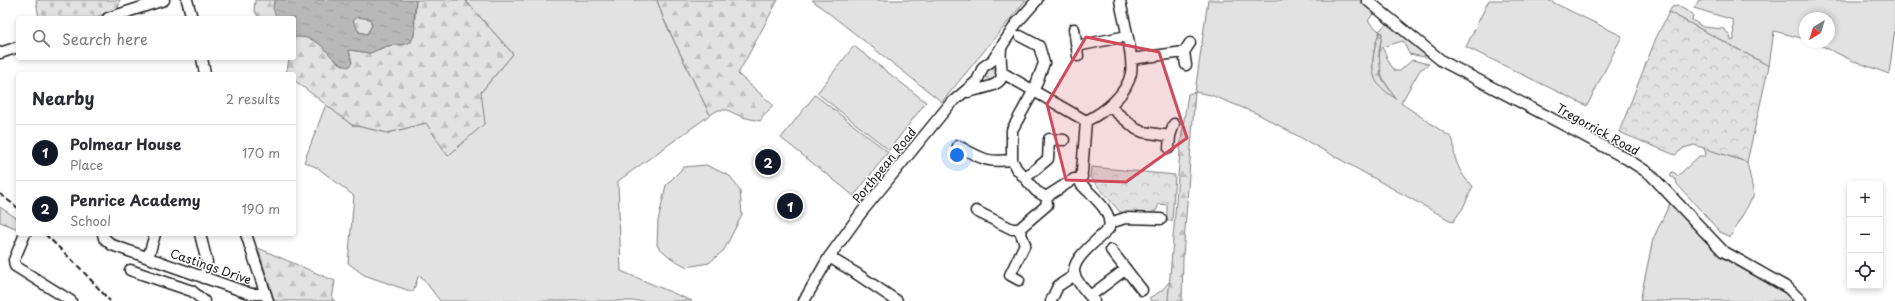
<!DOCTYPE html>
<meta charset="utf-8">
<style>
body{margin:0;font-family:"Playpen Sans",sans-serif;background:#f2f2f3;color:#2b2b33}
.controls{position:absolute;right:12px;bottom:12px;display:grid;overflow:hidden;border-radius:4px;box-shadow:0 2px 6px #0003}
.controls button{width:36px;height:36px;display:grid;place-items:center;padding:0;border:0;border-bottom:1px solid #e1e1e2;background:#fff;color:#2b2b33;font:20px sans-serif}
.compass{position:absolute;left:1799px;top:12px;width:36px;height:36px;border-radius:50%;background:#fff;box-shadow:0 2px 6px #0003;rotate:218deg}
.you{position:absolute;left:957px;top:155px;width:14px;height:14px;margin:-10px;border:3px solid #fff;border-radius:50%;background:#1a73e8;box-shadow:0 0 0 6px #1a73e833}
.badge{display:grid;place-items:center;width:26px;height:26px;border-radius:50%;background:#111827;color:#fff;font-size:13px;font-weight:700}
.pin{position:absolute;translate:-50% -50%;border:2px solid #fff;box-shadow:0 1px 4px #0006}
.list{margin:0;padding:0;list-style:none}
h2{display:flex;justify-content:space-between;align-items:center;height:52px;margin:0;padding:0 16px;font-size:17px}
h2 small{font-size:13px;font-weight:400;color:#7c7c81}
.list li{display:grid;grid-template-columns:26px 1fr auto;gap:12px;align-items:center;box-sizing:border-box;height:56px;padding:0 16px;border-top:1px solid #e1e1e2}
.list b{display:block;font-size:15px;white-space:nowrap}
.list p{margin:0;font-size:13px;white-space:nowrap;color:#7c7c81}
.list em{font-size:13px;font-style:normal;color:#7c7c81}
.icon{flex:none;width:22px;height:22px;fill:none;stroke:currentColor;stroke-width:2;stroke-linecap:round;stroke-linejoin:round}
.map{position:relative;flex:none;width:1895px;height:301px;overflow:hidden}
.search{position:absolute;background:#fff;box-shadow:0 2px 6px #0003;left:16px;top:16px;width:280px;height:44px;display:flex;align-items:center;gap:10px;box-sizing:border-box;padding:0 14px;border-radius:4px;color:#7c7c81;font-size:15px}
.panel{position:absolute;background:#fff;box-shadow:0 2px 6px #0003;left:16px;top:72px;width:280px;height:164px;border-radius:4px}
.map>svg:first-child{display:block}
.green{fill:#e2e2e2;stroke:#7f7f7f;fill-rule:evenodd}
.forest{fill:url(#forest-firs);stroke:#7f7f7f}
.cemetery{fill:url(#cemetery-stones);stroke:#7f7f7f}
.park{fill:url(#park-crowns);stroke:#7f7f7f}
.water{fill:url(#water-ripples);stroke:#7a7a7a;fill-rule:evenodd}
.lines{fill:none;stroke-linecap:round;stroke-linejoin:round}
.minor-casing{stroke:#1c1c1c;stroke-width:13}
.minor{stroke:#fff;stroke-width:10}
.rail{stroke:#1c1c1c;stroke-width:2;stroke-dasharray:6 3;stroke-linecap:butt}
.marked{fill:#d1495b;fill-opacity:0.2;stroke:#d1495b;stroke-width:3;stroke-linejoin:round}
.labels{text-anchor:middle;dominant-baseline:central;stroke-width:3;stroke-linejoin:round;paint-order:stroke}
.street-label{font-size:12px;fill:#1c1c1c;stroke:#fff}
</style>
<div class="map">
<svg width="1895" height="301" viewBox="0 0 1895 301">
<defs>
<pattern id="forest-firs" width="22" height="20" patternUnits="userSpaceOnUse"><rect width="22" height="20" fill="#e2e2e2"/><path d="M5 1l3.5 6h-7zM16 11l3.5 6h-7z" fill="#c1c1c1"/></pattern>
<pattern id="cemetery-stones" width="16" height="16" patternUnits="userSpaceOnUse"><rect width="16" height="16" fill="#e2e2e2"/><path d="M2 7V4a2 2 0 0 1 4 0v3zM10 15v-3a2 2 0 0 1 4 0v3z" fill="#c1c1c1"/></pattern>
<pattern id="park-crowns" width="20" height="18" patternUnits="userSpaceOnUse"><rect width="20" height="18" fill="#e2e2e2"/><path d="M2 6a3 3 0 1 1 6 0M12 15a3 3 0 1 1 6 0" fill="none" stroke="#c1c1c1"/></pattern>
<pattern id="water-ripples" width="26" height="14" patternUnits="userSpaceOnUse"><rect width="26" height="14" fill="#b8b8b8"/><path d="M2 4q2-2 4 0t4 0M15 11q2-2 4 0t4 0" fill="none" stroke="#9e9e9e"/></pattern>
</defs>
<rect width="100%" height="100%" fill="#fff"/>
<filter id="ink" filterUnits="userSpaceOnUse"><feTurbulence type="fractalNoise" baseFrequency=".025" numOctaves="2"/><feDisplacementMap in="SourceGraphic" scale="8" xChannelSelector="R" yChannelSelector="G"/><feConvolveMatrix kernelMatrix="1 2 1 2 8 2 1 2 1" color-interpolation-filters="sRGB"/></filter>
<g filter="url(#ink)">
<path class="green" d="M465 0H657L664 20 710 115 618 181 621 271 692 301H440L421 276 418 277 413 292 364 275 348 263 354 196 318 168 304 162 326 104 352 125 388 133 426 123 481 92 513 54Z
M812 0H1026L942 102Z
M1208 0H1361L1375 11 1368 21 1379 31 1388 22 1429 56 1425 57 1409 54 1403 41 1382 47 1390 64 1395 71H1400L1412 60 1429 64 1420 70 1401 103 1452 138C1455 145 1453 150 1455 157 1458 168 1464 179 1473 186L1463 208 1453 222 1258 114 1211 95 1195 92ZM1380 31 1382 34C1379 53 1376 74 1390 89L1381 87C1368 75 1373 46 1380 31Z
M1489 0H1548L1622 36 1587 106 1466 47Z
M1699 0H1895V29L1889 74 1851 60 1814 42H1829V18H1805V39L1774 31 1769 66 1669 12 1672 7 1678 6 1693 14 1692 20 1703 27 1724 29 1730 36 1731 41 1734 40 1733 20 1694 8Z
M854 46 926 102 889 150 817 93Z
M985 74a6 6 0 1 1 12 0a6 6 0 1 1-12 0Z
M815 95 888 152 854 196 781 138Z
M1704 148 1747 162 1754 195 1730 237 1720 232 1677 184 1676 180 1670 176 1672 172 1675 173 1678 176 1699 156H1705L1706 154Z
M706 165 730 176 740 191 742 215 724 250 709 263 687 267 671 258 657 246 658 221 666 185 684 167Z
M1671 201 1695 228 1798 301H1640L1653 239Z
M1170 281 1168 301H1151L1149 298 1161 291Z"/>
<path class="forest" d="M255 0H276L273 4 278 18H259L254 10Z
M416 0H465L513 54 481 92 485 123 448 156 426 123 388 133 352 125 294 80V74H286L289 60 287 58H294V37C314 35 326 47 337 62L352 63 349 50 370 53 387 46 405 44 414 35Z
M657 0H778L738 74 773 105 760 121 742 117 727 110H718L710 115 664 20Z
M358 17 370 19 372 25 367 34 359 32 353 21Z
M1380 31 1382 34 1379 52 1381 77 1396 99C1391 95 1384 91 1379 85 1368 73 1374 45 1380 31Z
M1195 92 1183 257 1182 301H1168L1181 139 1188 94Z
M0 207 18 219V229L0 222Z
M258 248 335 281 332 299 335 301H274Z"/>
<path class="cemetery" d="M36 0H120L118 9 93 18H39Z"/>
<path class="park" d="M1669 12 1769 66 1747 162 1694 145 1684 148 1675 155 1619 132 1656 38Z
M1091 167 1175 175 1172 221H1167V205L1159 204 1156 211 1149 214 1120 212 1090 177Z"/>
<path class="water" d="M276 0H416L414 19 415 29 414 35 411 42 405 44 387 46 370 53 349 50 352 63 349 67C325 62 327 35 294 37V18H278C273 12 271 7 276 0ZM358 17 370 19 372 25 367 34 359 32 353 20Z"/>
<g class="lines">
<defs>
<path id="minor" d="M187 0 192 18
M1367 0 1442 61 1562 124 1627 159 1650 174 1723 251 1788 288 1801 301
M108 18 164 0
M1074 29 1078 56
M1020 36 1039 46 1044 63 1034 90 1012 130V160L1016 168 1036 191 1046 197 1074 179 1082 177
M1077 46 1127 36
M0 53 18 47
M202 58 205 74
M1131 59 1184 52
M1186 65 1184 52 1190 43
M1001 72 1086 121 1081 184C1092 196 1113 211 1109 228 1100 239 1068 260 1075 276 1079 285 1088 293 1094 301
M968 92C978 88 1002 88 1002 74 1001 65 1000 57 1001 49
M1109 106 1136 129 1143 132 1170 136 1174 124
M1086 121C1105 112 1127 94 1131 73 1134 55 1123 19 1120 0
M958 146C982 158 984 163 1012 160
M1169 148 1170 136
M1025 178 1048 159 1049 139 1064 140
M976 211 1012 229H1019
M1110 223 1125 218 1161 219
M25 234 14 260 15 266 71 301
M103 234 104 238 112 245 251 294H266
M200 234 207 262 204 278
M246 234 268 301
M1111 250 1142 290
M829 257 854 272 897 301
M148 258 155 234
M130 270 192 291 204 301
M1019 280 1010 275 1025 244 1019 229 1047 205 1046 197
M1090 296 1126 269
M804 301 829 257 861 213 950 104 977 81 983 67 993 60 1016 24 1037 0
M1051 301 1058 286 1075 275"/>
</defs>
<use href="#minor" class="minor-casing"/>
<use href="#minor" class="minor"/>
<path class="rail" d="M0 194 18 208
M45 234 80 268 110 301"/>
</g>
</g>
<path class="marked" d="M1086 37 1159 52 1187 138 1126 182 1066 180 1047 104Z"/>
<g class="labels">
<g class="street-label">
<text transform="translate(1598 129) rotate(29)">Tregorrick Road</text>
<text transform="translate(884 165) rotate(-51)">Porthpean Road</text>
<text transform="translate(211 266) rotate(19)">Castings Drive</text>
</g>
</g>
</svg>
<div class="controls">
<button>+</button>
<button>−</button>
<button><svg class="icon" aria-label="locate" viewBox="0 0 24 24"><circle cx="12" cy="12" r="6"/><path d="M12 2v4M12 18v4M2 12h4M18 12h4"/></svg></button>
</div>
<svg class="compass" viewBox="-18 -18 36 36"><path d="M0-13l5 13h-10z" fill="#e53935"/><path d="M0 13l5-13h-10z" fill="#7c7c81"/></svg>
<div class="you"></div>
<div class="pin badge" style="left:790px;top:206px">1</div>
<div class="pin badge" style="left:768px;top:162px">2</div>
<div class="search"><svg class="icon" aria-label="search" viewBox="0 0 24 24"><circle cx="10" cy="10" r="6"/><path d="M15 15l6 6"/></svg>Search here</div>
<section class="panel">
<h2>Nearby<small>2 results</small></h2>
<ul class="list">
<li><span class="badge">1</span><div><b>Polmear House</b><p>Place</p></div><em>170 m</em></li>
<li><span class="badge">2</span><div><b>Penrice Academy</b><p>School</p></div><em>190 m</em></li>
</ul>
</section>
</div>
